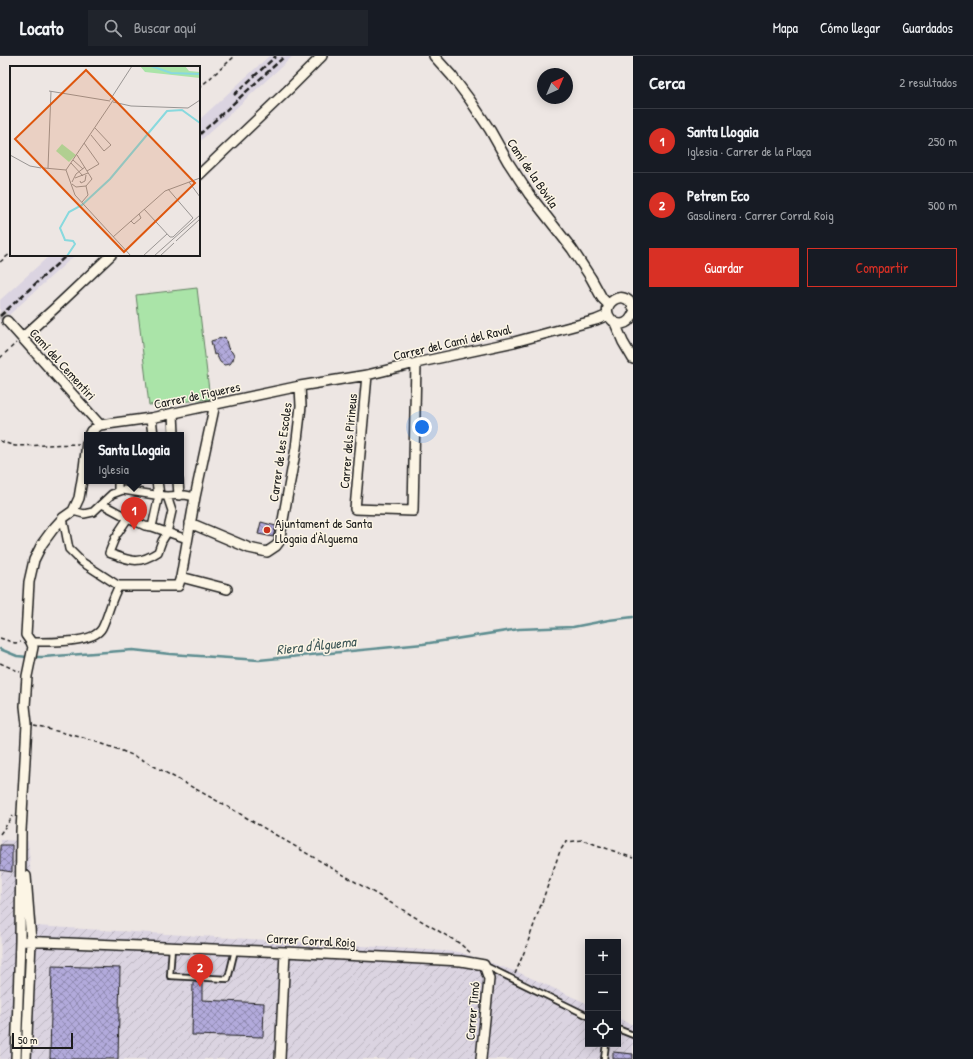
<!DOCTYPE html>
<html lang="es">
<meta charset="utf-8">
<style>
body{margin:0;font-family:"Patrick Hand",sans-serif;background:#20242c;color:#f1f3f6}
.controls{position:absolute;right:12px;bottom:12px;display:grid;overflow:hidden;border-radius:0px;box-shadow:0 2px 10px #0003}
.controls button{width:36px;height:36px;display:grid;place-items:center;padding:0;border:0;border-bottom:1px solid #363941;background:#171b24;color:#f1f3f6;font:20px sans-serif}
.compass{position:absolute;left:537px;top:12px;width:36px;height:36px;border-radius:50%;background:#171b24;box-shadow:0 2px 10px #0003;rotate:44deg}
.scale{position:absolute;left:12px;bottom:10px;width:61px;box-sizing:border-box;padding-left:4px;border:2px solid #1c1c1c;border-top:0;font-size:11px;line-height:14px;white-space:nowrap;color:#1c1c1c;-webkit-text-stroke:3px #fcf5e5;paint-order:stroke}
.you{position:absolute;left:422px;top:371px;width:14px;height:14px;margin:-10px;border:3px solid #fff;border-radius:50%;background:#1a73e8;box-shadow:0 0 0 6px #1a73e833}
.badge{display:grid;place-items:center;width:26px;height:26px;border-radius:50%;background:#d93025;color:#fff;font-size:13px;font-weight:700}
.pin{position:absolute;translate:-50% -33px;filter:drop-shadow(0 1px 2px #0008)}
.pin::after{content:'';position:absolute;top:21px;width:14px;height:12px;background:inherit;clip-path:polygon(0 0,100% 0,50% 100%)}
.popup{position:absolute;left:84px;top:376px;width:100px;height:52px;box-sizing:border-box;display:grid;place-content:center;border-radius:0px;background:#171b24;filter:drop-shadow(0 1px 3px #0005);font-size:13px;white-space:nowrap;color:#9ea1a6}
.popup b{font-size:15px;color:#f1f3f6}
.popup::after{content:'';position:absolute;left:50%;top:100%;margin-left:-8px;border:8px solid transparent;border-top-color:#171b24}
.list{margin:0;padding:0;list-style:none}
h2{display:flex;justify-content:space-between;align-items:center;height:52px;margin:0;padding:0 16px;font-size:17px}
h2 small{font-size:13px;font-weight:400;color:#9ea1a6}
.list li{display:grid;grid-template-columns:26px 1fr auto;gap:12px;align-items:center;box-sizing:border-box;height:64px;padding:0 16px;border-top:1px solid #363941}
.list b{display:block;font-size:15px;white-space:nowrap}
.list p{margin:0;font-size:13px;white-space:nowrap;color:#9ea1a6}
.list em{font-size:13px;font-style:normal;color:#9ea1a6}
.actions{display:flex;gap:8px;padding:12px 16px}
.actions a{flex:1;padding:9px 0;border:1px solid #d93025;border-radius:0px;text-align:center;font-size:14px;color:#d93025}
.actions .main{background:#d93025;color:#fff}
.icon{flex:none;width:22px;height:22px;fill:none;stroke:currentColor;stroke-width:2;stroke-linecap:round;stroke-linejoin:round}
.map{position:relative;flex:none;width:633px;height:1003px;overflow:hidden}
header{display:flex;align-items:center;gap:24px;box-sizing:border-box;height:56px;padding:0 20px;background:#171b24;border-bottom:1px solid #363941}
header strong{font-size:19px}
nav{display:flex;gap:22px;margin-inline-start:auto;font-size:14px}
.search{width:280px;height:36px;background:#20242c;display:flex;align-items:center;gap:10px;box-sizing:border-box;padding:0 14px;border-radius:0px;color:#9ea1a6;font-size:15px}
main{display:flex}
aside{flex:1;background:#171b24}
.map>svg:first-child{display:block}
.built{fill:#dbd4e1}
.industrial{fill:url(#industrial-furrows)}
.green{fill:#aae4a8;stroke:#638062}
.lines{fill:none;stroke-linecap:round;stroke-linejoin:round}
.stream{stroke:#5d8d90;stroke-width:2.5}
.building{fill:url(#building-cross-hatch);stroke:#1c1c1c}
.minor-tunnel{stroke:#c3bebb;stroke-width:9;stroke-dasharray:9 4.5;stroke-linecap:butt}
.service-casing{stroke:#1c1c1c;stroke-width:8}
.pedestrian-casing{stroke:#1c1c1c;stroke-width:10}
.minor-casing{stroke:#1c1c1c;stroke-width:12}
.path{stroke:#1c1c1c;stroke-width:1.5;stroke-dasharray:4 3;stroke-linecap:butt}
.service{stroke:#fcf5e5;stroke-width:4.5}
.pedestrian{stroke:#fcf5e5;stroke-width:7}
.minor{stroke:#fcf5e5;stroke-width:9}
.rail{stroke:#1c1c1c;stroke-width:2.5;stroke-dasharray:6 3;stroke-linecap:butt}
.poi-dot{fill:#c8321e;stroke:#fcf5e5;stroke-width:1.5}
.labels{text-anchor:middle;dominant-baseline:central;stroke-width:3;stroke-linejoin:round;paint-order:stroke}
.street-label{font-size:13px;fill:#1c1c1c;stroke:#fcf5e5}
.poi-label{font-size:13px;fill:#1c1c1c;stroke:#fcf5e5;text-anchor:start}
.water-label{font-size:14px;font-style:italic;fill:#3c5556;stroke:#fcf5e5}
.inset-river{fill:none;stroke:#88d9de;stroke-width:2}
.inset-road{fill:none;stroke:#999593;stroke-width:1}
.view{fill:#de560d;fill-opacity:0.15;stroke:#de560d;stroke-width:2}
.inset-edge{fill:none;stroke:#1c1c1c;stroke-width:2}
</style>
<header>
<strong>Locato</strong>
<div class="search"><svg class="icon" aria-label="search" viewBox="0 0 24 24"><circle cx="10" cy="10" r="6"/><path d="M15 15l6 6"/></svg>Buscar aquí</div>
<nav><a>Mapa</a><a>Cómo llegar</a><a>Guardados</a></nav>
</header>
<main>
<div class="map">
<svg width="633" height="1003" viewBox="0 0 633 1003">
<defs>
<pattern id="industrial-furrows" width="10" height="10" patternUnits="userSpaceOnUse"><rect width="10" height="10" fill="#dbd4e1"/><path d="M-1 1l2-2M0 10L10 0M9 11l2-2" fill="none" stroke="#bbb5c0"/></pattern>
<pattern id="building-cross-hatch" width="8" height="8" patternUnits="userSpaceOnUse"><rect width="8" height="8" fill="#b2aadb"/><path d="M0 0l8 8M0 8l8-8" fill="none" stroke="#908ab1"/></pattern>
</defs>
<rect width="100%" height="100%" fill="#ede6e3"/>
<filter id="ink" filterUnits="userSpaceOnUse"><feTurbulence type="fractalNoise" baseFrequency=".025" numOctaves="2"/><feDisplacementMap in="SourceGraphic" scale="8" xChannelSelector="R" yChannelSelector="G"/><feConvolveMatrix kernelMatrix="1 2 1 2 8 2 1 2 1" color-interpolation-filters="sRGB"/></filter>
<g filter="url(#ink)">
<path class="built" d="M269 0H293L199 86V64Z
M50 199H75L0 267V244Z"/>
<path class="industrial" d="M1 784 28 785 35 870 459 896 520 917 588 948V988H618V962L633 969V1003H0Z"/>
<path class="green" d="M197 232 210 343 149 349 136 239Z"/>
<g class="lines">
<path class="stream" d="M0 593 17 600 28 601
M33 601H43L133 594 170 598 259 604 423 588 519 573 573 571 609 564 633 561"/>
</g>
<path class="building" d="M225 281 228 292 232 296 234 300 233 304 230 308 224 309 220 306 216 298 214 299 211 285Z
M261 466 276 470 273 481 258 478Z
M0 789H12V816L0 814Z
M52 910 120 912 118 1003H50Z
M193 926 202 927V944L264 947 263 981 192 979Z
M613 996 633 998V1003H613Z"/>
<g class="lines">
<path class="minor-tunnel" d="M0 257 7 265"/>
<defs>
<path id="service" d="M172 891 170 920 228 923 235 894
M486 910 588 960
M618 973 633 979
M604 1003 606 988"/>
<path id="pedestrian" d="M118 425V435
M102 448 128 462 145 470 152 471 187 483
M73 455 84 458 93 456 112 438 123 434 155 439 167 440 185 439 195 441
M152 471 159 439
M118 477 128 462
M115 482 109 497C131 505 138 509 158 496L162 485 167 477 172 455 167 440
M31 586C47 586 94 588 102 572 109 558 111 543 119 530L82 506 69 493 63 462"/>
<path id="minor" d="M434 0 452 20 470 44 490 74 508 106 529 138 572 193 591 222 602 242 609 249
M199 119 289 33 322 0
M633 251C624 230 598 249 611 263 613 266 618 268 622 268 628 267 631 263 633 258
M7 265 100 369
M615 267 623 286 633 303
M22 282 55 252 111 199
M367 319 355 453 413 455 416 307
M173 357 174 379
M151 362 153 379
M89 379 91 375 100 369 151 362 300 330 367 319 416 307 514 286 596 264 608 259
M157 425 159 439
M178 425 179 439
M190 467 249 492 267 496 276 490 279 486 296 392 301 350 300 330
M181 521 227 533
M119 530H178L181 521 195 441 215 348
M26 820 31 885 26 1003
M20 885 285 896 461 905 484 909 489 923 481 1003
M16 1003 20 885 21 775 27 668 25 650 27 620 33 591 31 586 26 579 29 526 34 504 42 488 53 473 63 462 73 455 79 442 84 412 87 387
M280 1003 285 896"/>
</defs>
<use href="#service" class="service-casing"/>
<use href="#pedestrian" class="pedestrian-casing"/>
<use href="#minor" class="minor-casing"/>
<path class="path" d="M199 32 235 0
M0 206 11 197
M0 302 16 287
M0 385 15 390 79 388
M0 582 15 587 21 586
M0 607 20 616
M34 670C71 678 110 688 143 704L230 752 459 887 472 898
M0 778 13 760
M515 918 525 894 560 795 566 786 583 784 633 802"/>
<use href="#service" class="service"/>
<use href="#pedestrian" class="pedestrian"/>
<use href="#minor" class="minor"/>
<path class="rail" d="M234 39 276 0
M199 79 285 0
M0 260 67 199"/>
</g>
</g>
<circle class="poi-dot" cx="267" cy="474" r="4"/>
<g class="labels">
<g class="street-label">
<text transform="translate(533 117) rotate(56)">Camí de la Bòvila</text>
<text transform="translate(452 286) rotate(-13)">Carrer del Camí del Raval</text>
<text transform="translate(63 308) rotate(48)">Camí del Cementiri</text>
<text transform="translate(197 339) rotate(-12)">Carrer de Figueres</text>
<text transform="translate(348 385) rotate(-85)">Carrer dels Pirineus</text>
<text transform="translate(280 396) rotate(-82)">Carrer de les Escoles</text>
<text transform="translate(311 884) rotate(3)">Carrer Corral Roig</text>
<text transform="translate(472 955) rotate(-85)">Carrer Timó</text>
</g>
<g class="poi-label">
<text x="275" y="467">Ajuntament de Santa<tspan x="275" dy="15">Llogaia d'Àlguema</tspan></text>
</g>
<g class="water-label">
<text transform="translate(316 589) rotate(-6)">Riera d'Àlguema</text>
</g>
</g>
<g transform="translate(10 10)">
<rect width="190" height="190" fill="#ede6e3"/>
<path d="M130 0H175L179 5 190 6V12L135 6Z" fill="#aae4a8"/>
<path d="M52 78 66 89 59 96 46 85Z" fill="#aae4a8"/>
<path class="inset-river" d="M141 0 161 7 190 8M57 190 65 178 63 175 55 174 50 162 59 146 72 139 100 113 157 45 172 44 190 57"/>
<path class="inset-road" d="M39 25 100 35M100 34 122 0M103 36 121 40 178 42 190 34M81 69 94 85 101 79 85 62M74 77 89 98 77 105M0 89 20 100 31 102M67 89 82 113 76 120M63 94 73 103M61 97 73 110M34 102 56 104M38 102 41 25M56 104 65 129 121 190M56 104 104 33M65 112 78 107M70 115 71 117 75 115 76 109M62 116 66 108 75 101M179 116 190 131M62 118 66 121 76 120M72 136 78 129 76 120M134 143 160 171H163L183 152 158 123M121 155 124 158 131 152 129 148M103 171 155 125 190 112M166 175 190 153M133 190 157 168M144 190 190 149M150 190 164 177"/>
<path class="view" d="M76 4 185 117 114 186 5 73Z"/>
<rect width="190" height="190" class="inset-edge"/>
</g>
</svg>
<div class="controls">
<button>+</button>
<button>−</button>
<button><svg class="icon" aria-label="locate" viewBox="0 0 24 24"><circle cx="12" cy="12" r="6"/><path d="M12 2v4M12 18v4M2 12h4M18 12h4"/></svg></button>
</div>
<svg class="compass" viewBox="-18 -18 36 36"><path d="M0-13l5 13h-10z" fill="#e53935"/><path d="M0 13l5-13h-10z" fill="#9ea1a6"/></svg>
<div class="scale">50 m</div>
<div class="you"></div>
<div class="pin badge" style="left:134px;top:474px">1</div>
<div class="popup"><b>Santa Llogaia</b>Iglesia</div>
<div class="pin badge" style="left:200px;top:931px">2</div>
</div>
<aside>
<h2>Cerca<small>2 resultados</small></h2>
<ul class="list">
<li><span class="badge">1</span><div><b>Santa Llogaia</b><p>Iglesia · Carrer de la Plaça</p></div><em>250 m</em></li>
<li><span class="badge">2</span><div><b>Petrem Eco</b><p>Gasolinera · Carrer Corral Roig</p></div><em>500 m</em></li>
</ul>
<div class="actions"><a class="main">Guardar</a><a>Compartir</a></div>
</aside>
</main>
